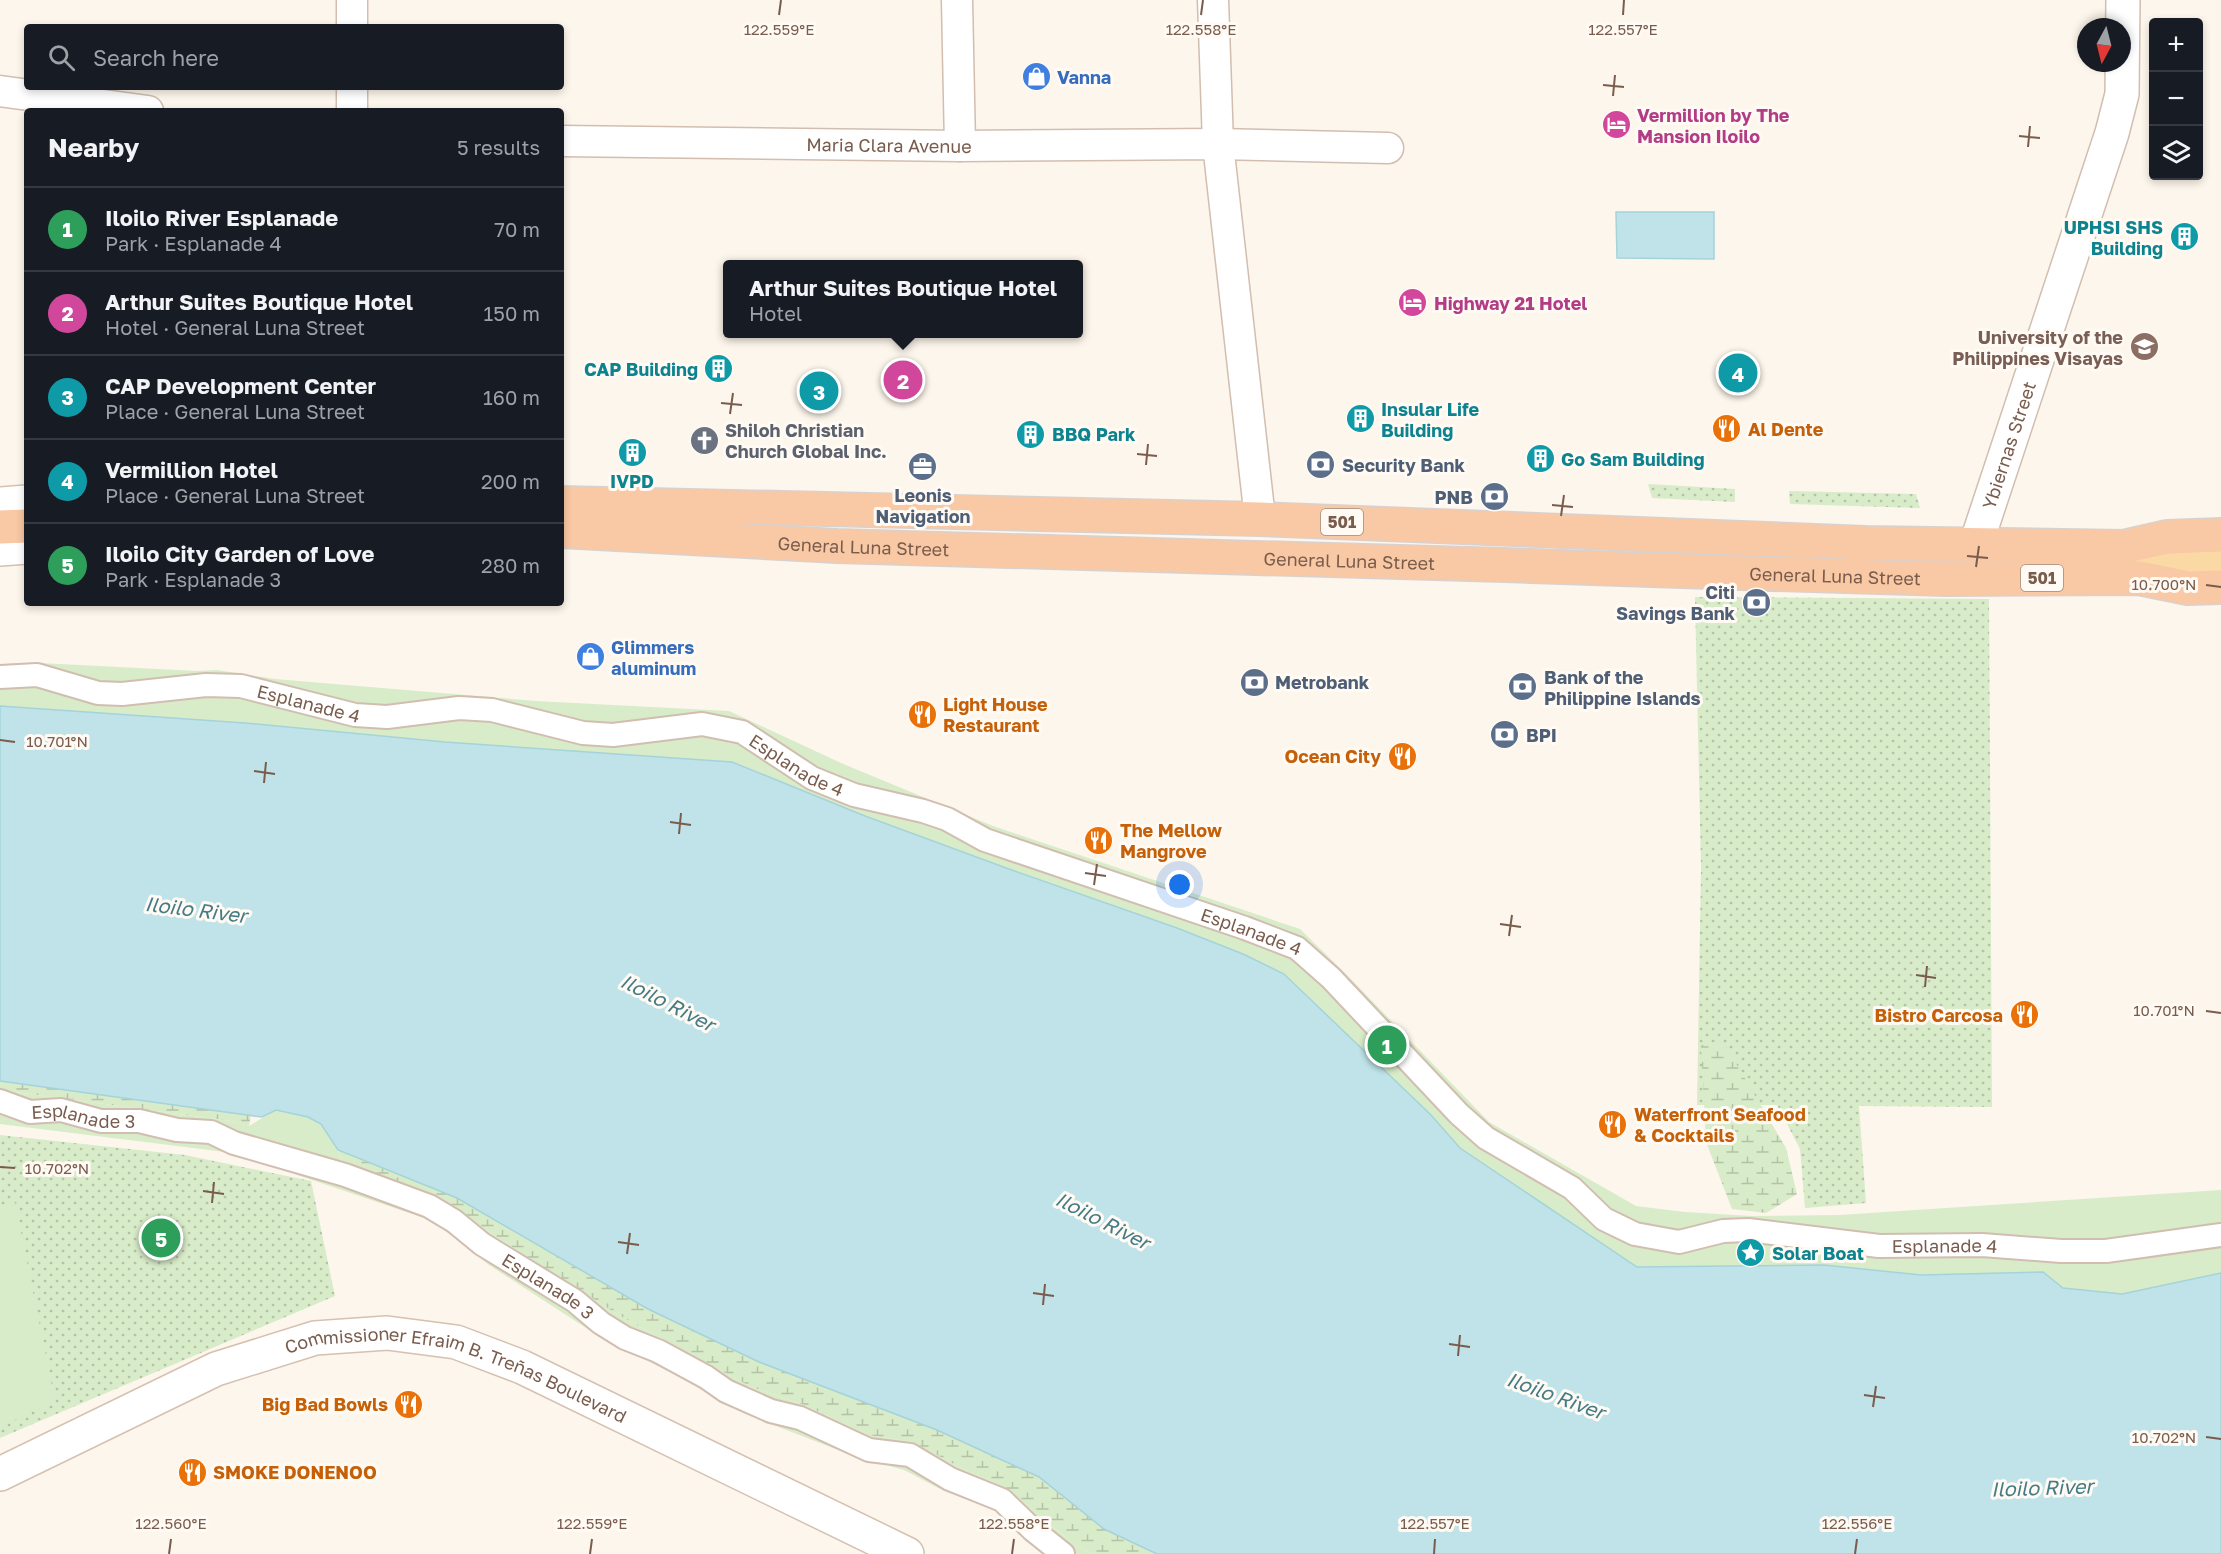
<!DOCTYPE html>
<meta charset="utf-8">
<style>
body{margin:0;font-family:"Golos Text",sans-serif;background:#242831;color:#f1f3f6}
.controls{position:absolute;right:18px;top:18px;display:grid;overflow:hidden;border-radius:6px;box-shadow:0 3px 9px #0003}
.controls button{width:54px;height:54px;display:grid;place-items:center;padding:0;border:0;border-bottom:2px solid #363941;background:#171b24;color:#f1f3f6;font:30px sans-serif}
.compass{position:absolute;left:2077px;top:18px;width:54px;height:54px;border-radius:50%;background:#171b24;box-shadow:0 3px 9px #0003;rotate:187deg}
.you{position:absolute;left:1180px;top:885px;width:21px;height:21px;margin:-15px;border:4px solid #fff;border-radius:50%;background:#1a73e8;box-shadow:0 0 0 9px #1a73e833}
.badge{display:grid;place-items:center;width:39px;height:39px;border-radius:50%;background:#0f766e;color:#fff;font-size:20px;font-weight:700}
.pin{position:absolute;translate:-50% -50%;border:3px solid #fff;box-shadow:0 2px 6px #0006}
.popup{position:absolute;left:723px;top:260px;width:360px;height:78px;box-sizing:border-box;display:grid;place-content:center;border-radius:6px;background:#171b24;filter:drop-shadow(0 2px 4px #0005);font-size:20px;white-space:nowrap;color:#9ea1a6}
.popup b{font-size:22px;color:#f1f3f6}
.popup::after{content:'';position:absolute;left:50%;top:100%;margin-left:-12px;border:12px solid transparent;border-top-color:#171b24}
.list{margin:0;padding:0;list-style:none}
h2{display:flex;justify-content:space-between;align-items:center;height:78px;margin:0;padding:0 24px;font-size:26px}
h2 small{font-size:20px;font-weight:400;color:#9ea1a6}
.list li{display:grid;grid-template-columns:39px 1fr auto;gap:18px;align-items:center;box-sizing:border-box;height:84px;padding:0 24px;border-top:2px solid #363941}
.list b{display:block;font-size:22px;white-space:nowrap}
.list p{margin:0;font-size:20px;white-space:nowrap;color:#9ea1a6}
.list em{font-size:20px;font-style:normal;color:#9ea1a6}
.icon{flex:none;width:33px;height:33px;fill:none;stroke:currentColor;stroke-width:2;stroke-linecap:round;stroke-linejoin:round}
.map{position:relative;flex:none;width:2221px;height:1554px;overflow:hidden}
.search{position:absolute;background:#171b24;box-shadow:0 3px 9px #0003;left:24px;top:24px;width:540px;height:66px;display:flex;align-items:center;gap:15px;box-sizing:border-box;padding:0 21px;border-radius:6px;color:#9ea1a6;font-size:22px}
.panel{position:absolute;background:#171b24;box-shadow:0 3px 9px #0003;left:24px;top:108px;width:540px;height:498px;border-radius:6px}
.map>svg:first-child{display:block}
.grass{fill:url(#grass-dots)}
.wetland{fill:url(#wetland-marsh)}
.park{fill:#d8ecc9}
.water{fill:#bfe3e8;stroke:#a5d3da;stroke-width:1.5}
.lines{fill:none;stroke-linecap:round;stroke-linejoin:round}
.pedestrian-casing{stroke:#d1beb0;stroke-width:26}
.minor-casing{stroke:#d1beb0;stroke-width:33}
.tertiary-casing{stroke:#d1beb0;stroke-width:36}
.secondary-casing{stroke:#d6c0b0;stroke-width:36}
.primary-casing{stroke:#dad1cd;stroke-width:36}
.trunk-casing{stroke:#dad1cd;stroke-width:36}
.pedestrian{stroke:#fff;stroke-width:22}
.minor{stroke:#fff;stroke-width:30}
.tertiary{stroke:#fff;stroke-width:33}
.secondary{stroke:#fff;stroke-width:33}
.primary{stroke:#fbd9a5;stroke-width:33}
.trunk{stroke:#f9c8a4;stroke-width:33}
.ticks{fill:none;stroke:#7a5c4d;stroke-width:2}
.labels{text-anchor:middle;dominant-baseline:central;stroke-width:6;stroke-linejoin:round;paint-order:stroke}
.shield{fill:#fffaf3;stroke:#a28b7f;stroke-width:1.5}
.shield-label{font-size:16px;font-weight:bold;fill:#7a5c4d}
.shop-label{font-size:18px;font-weight:bold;fill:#366cbe;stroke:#fffaf3;text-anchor:start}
.hotel-label{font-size:18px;font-weight:bold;fill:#b23c85;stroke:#fffaf3;text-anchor:start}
.street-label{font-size:18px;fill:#7a5c4d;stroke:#fffaf3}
.culture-label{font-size:18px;font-weight:bold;fill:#0d838f;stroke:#fffaf3;text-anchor:start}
.education-label{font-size:18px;font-weight:bold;fill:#785e54;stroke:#fffaf3;text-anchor:end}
.food-label{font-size:18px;font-weight:bold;fill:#c56008;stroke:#fffaf3;text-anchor:start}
.worship-label{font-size:18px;font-weight:bold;fill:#5b616d;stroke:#fffaf3;text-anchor:start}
.service-label{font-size:18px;font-weight:bold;fill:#4e5e75;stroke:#fffaf3;text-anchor:start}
.water-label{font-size:20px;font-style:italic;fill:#437c86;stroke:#fffaf3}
.ticks-label{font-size:15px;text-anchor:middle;fill:#7a5c4d;stroke:#fffaf3;stroke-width:6;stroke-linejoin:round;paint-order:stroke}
</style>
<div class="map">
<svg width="2221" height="1554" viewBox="0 0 2221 1554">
<defs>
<pattern id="grass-dots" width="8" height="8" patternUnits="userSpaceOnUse" patternTransform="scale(1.5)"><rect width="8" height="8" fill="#d8ecc9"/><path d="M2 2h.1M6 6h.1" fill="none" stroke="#b4c2a5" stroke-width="1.8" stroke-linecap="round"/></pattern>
<pattern id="wetland-marsh" width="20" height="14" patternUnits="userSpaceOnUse" patternTransform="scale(1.5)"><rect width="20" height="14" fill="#d8ecc9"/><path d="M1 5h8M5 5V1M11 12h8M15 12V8" fill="none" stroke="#b4c2a5"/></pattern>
</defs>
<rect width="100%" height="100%" fill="#fdf6ec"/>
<path class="grass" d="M1648 484 1735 489V502L1652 498Z
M1789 491 1916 494 1920 508 1790 504Z
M1695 597 1989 599 1992 1107 1859 1106 1866 1203 1805 1208 1800 1149 1777 1105H1697L1701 868Z
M0 1135 185 1155 311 1181 335 1296 0 1438Z"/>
<path class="wetland" d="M0 1037 248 1105 251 1115 249 1126 231 1121 0 1090Z
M1724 1043 1786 1148 1797 1194 1766 1213 1732 1209 1706 1142 1701 1045Z
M351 1137 1266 1554H1093L1075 1545 1004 1487 957 1466 913 1442 868 1435 804 1405 751 1387 620 1316 447 1205 343 1163 338 1150Z"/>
<path class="park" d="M40 663 197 671 217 670 275 679 536 701 729 711 841 763 993 826 1300 929 1347 975 1489 1122 1636 1206 1685 1212 1752 1216 1839 1215 2221 1190V1273L2122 1294 2063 1288 2043 1272 1921 1275 1824 1265 1637 1267 1460 1148 1431 1115 1284 974 1243 954 1177 928 1009 869 865 816 732 762 445 742 245 723 0 706V664Z
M0 1090 231 1121 249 1126 276 1110C316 1114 329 1125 343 1163L447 1205 620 1316 751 1387 804 1405 868 1435 913 1442 957 1466 1004 1487 1075 1545 1093 1554H1046L994 1509 946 1492 904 1470 856 1457 743 1413 670 1372 603 1339 489 1265 433 1221 233 1153 0 1124Z
M15 1202 55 1401 0 1427V1206Z"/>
<path class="water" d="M1616 212H1714V259L1617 258Z
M0 706 245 723 445 742 732 762 865 816 1009 869 1177 928 1243 954 1284 974 1431 1115 1460 1148 1637 1267 1824 1265 1921 1275 2043 1272 2063 1288 2122 1294 2221 1273V1554H1157L1104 1529 1039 1477 937 1430 759 1362 648 1309 457 1198 338 1150 321 1124 308 1117 276 1110 262 1117 0 1081Z"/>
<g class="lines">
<defs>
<g id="pedestrian">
<path id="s1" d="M0 677 37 675 98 693 122 694 206 685 241 686 355 715 387 717 459 708 492 710 583 733 613 735 702 724 742 732 812 778 854 795 923 811 947 819 985 840 1245 928 1297 948 1331 978 1459 1114 1486 1138 1572 1188 1604 1219 1635 1234 1679 1242 1723 1231 1748 1230 1879 1246 1982 1245 2061 1251H2106L2221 1235"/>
<path id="s2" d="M0 1101 30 1112 61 1110 101 1121H139L177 1130 211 1132 234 1143 345 1175 429 1206 454 1221 482 1244 575 1301 601 1323 625 1338 658 1351 706 1377 726 1391 771 1411 800 1418 869 1450 910 1455 950 1479 1002 1500 1033 1530 1063 1554"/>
</g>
<g id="minor">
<path d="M957 0 960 146"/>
<path d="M1213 0 1218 144 1260 519"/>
<path d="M352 27V0"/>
<path d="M0 91 148 111"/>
<path d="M352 111V87"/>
<path id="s3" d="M561 141 960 146 1218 144 1388 148"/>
</g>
<g id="tertiary">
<path id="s4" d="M1976 544 2112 133 2122 94 2123 0"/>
</g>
<g id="secondary">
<path d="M0 504 27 502"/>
<path d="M0 549 27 547"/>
<path id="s5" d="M0 1474 216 1369 315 1338 387 1333 456 1342 522 1367 907 1554"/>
</g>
<path id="primary" d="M2123 547 2169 562H2221"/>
<g id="trunk">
<path d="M561 503 1260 519 1865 543 2123 547 2167 537 2221 535"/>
<path d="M0 527 27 526"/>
<path id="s6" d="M561 531 837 546 1504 565 1742 573 1946 579 2139 578 2188 588 2221 587"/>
</g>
</defs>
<use href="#pedestrian" class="pedestrian-casing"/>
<use href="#minor" class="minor-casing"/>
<use href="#tertiary" class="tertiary-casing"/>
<use href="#secondary" class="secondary-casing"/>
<use href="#primary" class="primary-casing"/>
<use href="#trunk" class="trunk-casing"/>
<use href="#pedestrian" class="pedestrian"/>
<use href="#minor" class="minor"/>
<use href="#tertiary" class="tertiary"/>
<use href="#secondary" class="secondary"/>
<use href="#primary" class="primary"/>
<use href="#trunk" class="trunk"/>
</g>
<path class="ticks" d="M779 15 781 0M1201 15 1203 0M1623 15 1624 0M1603 85 1624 87M1613 96 1615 75M2019 136 2040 138M2028 147 2030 126M721 403 742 405M730 414 733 393M1137 454 1157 456M1146 465 1148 444M1552 505 1573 507M1561 516 1564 495M1967 556 1988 558M1976 567 1979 546M2206 585 2221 587M0 740 15 742M254 771 275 774M264 783 266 762M670 822 691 825M679 834 681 813M1085 873 1106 876M1094 885 1097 864M1500 924 1521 927M1509 936 1512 915M1916 975 1936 978M1925 987 1927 966M2206 1011 2221 1013M0 1167 15 1168M203 1191 224 1194M212 1203 214 1182M618 1242 639 1245M627 1254 630 1233M1033 1293 1054 1296M1043 1305 1045 1284M1449 1344 1470 1347M1458 1356 1460 1335M1864 1395 1885 1398M1873 1407 1876 1386M2206 1437 2221 1439M169 1554 171 1539M590 1554 592 1539M1012 1554 1014 1539M1434 1554 1435 1539M1855 1554 1857 1539"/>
<defs>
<symbol id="shop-disc" viewBox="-11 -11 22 22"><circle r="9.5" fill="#3f7fe0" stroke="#fffaf3"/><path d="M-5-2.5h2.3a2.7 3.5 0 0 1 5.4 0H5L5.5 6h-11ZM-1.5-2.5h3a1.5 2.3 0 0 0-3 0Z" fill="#fff"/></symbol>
<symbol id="hotel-disc" viewBox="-11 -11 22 22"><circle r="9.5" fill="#d1479c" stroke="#fffaf3"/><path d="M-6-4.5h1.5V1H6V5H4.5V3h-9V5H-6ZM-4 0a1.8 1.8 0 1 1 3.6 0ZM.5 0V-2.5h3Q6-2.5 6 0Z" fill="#fff"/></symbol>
<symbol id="building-disc" viewBox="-11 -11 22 22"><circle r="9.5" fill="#0f9aa8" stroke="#fffaf3"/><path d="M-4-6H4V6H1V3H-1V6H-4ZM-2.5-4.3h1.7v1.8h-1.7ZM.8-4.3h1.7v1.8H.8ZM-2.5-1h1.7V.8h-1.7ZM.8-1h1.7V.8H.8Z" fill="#fff"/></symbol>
<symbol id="university-disc" viewBox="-11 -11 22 22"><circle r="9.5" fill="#8d6e63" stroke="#fffaf3"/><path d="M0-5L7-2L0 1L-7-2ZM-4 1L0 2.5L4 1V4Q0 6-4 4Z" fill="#fff"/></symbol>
<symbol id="restaurant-disc" viewBox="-11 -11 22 22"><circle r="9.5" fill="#e8710a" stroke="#fffaf3"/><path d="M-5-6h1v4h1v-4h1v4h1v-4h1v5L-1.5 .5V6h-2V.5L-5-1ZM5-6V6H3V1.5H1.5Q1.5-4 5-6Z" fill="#fff"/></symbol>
<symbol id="church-disc" viewBox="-11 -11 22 22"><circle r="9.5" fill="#6b7280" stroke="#fffaf3"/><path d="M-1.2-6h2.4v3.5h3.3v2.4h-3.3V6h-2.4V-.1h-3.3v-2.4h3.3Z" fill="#fff"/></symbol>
<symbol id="bank-disc" viewBox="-11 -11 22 22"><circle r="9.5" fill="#5c6f8a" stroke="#fffaf3"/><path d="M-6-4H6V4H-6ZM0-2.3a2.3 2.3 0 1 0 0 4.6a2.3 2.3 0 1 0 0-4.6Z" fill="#fff"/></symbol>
<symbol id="office-disc" viewBox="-11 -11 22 22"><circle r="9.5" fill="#5c6f8a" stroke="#fffaf3"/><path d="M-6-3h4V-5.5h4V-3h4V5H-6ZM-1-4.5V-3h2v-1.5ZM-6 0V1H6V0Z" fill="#fff"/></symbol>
<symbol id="sight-disc" viewBox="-11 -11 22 22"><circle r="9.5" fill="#0f9aa8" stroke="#fffaf3"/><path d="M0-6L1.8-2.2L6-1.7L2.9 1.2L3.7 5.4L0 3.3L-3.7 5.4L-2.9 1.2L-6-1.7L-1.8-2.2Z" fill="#fff"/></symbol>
</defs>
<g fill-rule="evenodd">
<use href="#shop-disc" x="1020" y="60" width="33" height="33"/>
<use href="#hotel-disc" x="1600" y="108" width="33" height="33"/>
<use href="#building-disc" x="2168" y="220" width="33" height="33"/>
<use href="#hotel-disc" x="1396" y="286" width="33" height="33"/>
<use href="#university-disc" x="2128" y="330" width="33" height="33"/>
<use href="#building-disc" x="702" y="352" width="33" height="33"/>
<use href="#building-disc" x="1344" y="402" width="33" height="33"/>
<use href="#restaurant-disc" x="1710" y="412" width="33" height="33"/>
<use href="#building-disc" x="1014" y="418" width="33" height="33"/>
<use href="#church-disc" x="688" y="424" width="33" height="33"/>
<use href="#building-disc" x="616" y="436" width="33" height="33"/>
<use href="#building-disc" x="1524" y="442" width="33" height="33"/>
<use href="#bank-disc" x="1304" y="448" width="33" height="33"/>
<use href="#office-disc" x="906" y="450" width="33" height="33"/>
<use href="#bank-disc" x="1478" y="480" width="33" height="33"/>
<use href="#bank-disc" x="1740" y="586" width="33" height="33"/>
<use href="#shop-disc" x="574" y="640" width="33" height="33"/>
<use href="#bank-disc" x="1238" y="666" width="33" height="33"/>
<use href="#bank-disc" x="1506" y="670" width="33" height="33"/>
<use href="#restaurant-disc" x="906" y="698" width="33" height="33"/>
<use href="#bank-disc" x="1488" y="718" width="33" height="33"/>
<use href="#restaurant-disc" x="1386" y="740" width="33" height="33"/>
<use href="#restaurant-disc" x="1082" y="824" width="33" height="33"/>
<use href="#restaurant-disc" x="2008" y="998" width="33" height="33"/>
<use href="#restaurant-disc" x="1596" y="1108" width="33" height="33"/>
<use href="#sight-disc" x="1734" y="1236" width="33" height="33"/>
<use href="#restaurant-disc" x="392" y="1388" width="33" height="33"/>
<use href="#restaurant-disc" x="176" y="1456" width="33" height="33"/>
</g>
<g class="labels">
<g class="shield">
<rect x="1321" y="509" width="42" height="26" rx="4.5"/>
<rect x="2021" y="565" width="42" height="26" rx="4.5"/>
</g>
<g class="shield-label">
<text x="1342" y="522">501</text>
<text x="2042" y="578">501</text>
</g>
<g class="shop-label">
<text x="1057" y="77">Vanna</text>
<text x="611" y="647">Glimmers<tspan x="611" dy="21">aluminum</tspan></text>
</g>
<g class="hotel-label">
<text x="1637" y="115">Vermillion by The<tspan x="1637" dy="21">Mansion Iloilo</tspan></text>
<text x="1434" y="303">Highway 21 Hotel</text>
</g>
<g class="street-label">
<text stroke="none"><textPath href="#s3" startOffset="328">Maria Clara Avenue</textPath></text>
<text stroke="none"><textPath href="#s4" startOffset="104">Ybiernas Street</textPath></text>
<text stroke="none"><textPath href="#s6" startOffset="303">General Luna Street</textPath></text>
<text stroke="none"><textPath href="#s6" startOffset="789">General Luna Street</textPath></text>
<text stroke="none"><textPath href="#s6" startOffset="1275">General Luna Street</textPath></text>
<text stroke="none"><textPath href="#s1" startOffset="314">Esplanade 4</textPath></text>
<text stroke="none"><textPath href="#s1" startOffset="818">Esplanade 4</textPath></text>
<text stroke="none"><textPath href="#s1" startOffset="1304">Esplanade 4</textPath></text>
<text stroke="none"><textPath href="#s2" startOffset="86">Esplanade 3</textPath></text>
<text stroke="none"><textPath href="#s1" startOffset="2112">Esplanade 4</textPath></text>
<text stroke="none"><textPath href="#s2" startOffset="590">Esplanade 3</textPath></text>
<text stroke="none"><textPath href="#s5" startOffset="492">Commissioner Efraim B. Treñas Boulevard</textPath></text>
</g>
<g class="culture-label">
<text x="2163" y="227" text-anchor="end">UPHSI SHS<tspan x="2163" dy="21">Building</tspan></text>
<text x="698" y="369" text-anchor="end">CAP Building</text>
<text x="1381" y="409">Insular Life<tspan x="1381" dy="21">Building</tspan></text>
<text x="1052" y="434">BBQ Park</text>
<text x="1561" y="459">Go Sam Building</text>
<text x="632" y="481" text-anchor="middle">IVPD</text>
<text x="1772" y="1253">Solar Boat</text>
</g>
<g class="education-label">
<text x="2123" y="337">University of the<tspan x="2123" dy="21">Philippines Visayas</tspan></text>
</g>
<g class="food-label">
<text x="1748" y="429">Al Dente</text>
<text x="943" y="704">Light House<tspan x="943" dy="21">Restaurant</tspan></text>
<text x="1381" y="756" text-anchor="end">Ocean City</text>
<text x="1120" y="830">The Mellow<tspan x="1120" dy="21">Mangrove</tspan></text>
<text x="2003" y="1015" text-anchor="end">Bistro Carcosa</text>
<text x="1634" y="1114">Waterfront Seafood<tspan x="1634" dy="21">&amp; Cocktails</tspan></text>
<text x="388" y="1404" text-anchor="end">Big Bad Bowls</text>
<text x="213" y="1472">SMOKE DONENOO</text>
</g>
<g class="worship-label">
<text x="725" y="430">Shiloh Christian<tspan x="725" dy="21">Church Global Inc.</tspan></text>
</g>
<g class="service-label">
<text x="1342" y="465">Security Bank</text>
<text x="923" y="495" text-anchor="middle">Leonis<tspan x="923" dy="21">Navigation</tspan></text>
<text x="1473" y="497" text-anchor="end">PNB</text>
<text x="1735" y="592" text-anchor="end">Citi<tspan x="1735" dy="21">Savings Bank</tspan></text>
<text x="1544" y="677">Bank of the<tspan x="1544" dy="21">Philippine Islands</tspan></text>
<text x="1275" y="682">Metrobank</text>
<text x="1526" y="735">BPI</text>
</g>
<g class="water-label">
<text transform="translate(196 909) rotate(7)">Iloilo River</text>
<text transform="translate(668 1002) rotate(27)">Iloilo River</text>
<text transform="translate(1103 1220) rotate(27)">Iloilo River</text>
<text transform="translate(1556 1395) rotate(20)">Iloilo River</text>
<text transform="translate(2042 1487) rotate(-2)">Iloilo River</text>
</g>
</g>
<g class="ticks-label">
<text x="779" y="35">122.559°E</text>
<text x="1201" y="35">122.558°E</text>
<text x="1623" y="35">122.557°E</text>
<text x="2164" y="590">10.700°N</text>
<text x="57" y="747">10.701°N</text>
<text x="2164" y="1016">10.701°N</text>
<text x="57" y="1174">10.702°N</text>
<text x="2164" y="1443">10.702°N</text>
<text x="171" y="1529">122.560°E</text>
<text x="592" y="1529">122.559°E</text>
<text x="1014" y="1529">122.558°E</text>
<text x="1435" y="1529">122.557°E</text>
<text x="1857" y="1529">122.556°E</text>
</g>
</svg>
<div class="controls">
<button>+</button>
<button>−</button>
<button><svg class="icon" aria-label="layers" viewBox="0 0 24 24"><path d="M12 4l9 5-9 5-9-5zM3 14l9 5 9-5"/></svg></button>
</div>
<svg class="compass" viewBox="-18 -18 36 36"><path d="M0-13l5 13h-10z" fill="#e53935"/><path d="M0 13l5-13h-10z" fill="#9ea1a6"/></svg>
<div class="you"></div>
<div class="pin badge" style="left:1387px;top:1045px;background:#2e9e5b">1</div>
<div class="pin badge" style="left:903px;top:380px;background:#d1479c">2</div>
<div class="popup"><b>Arthur Suites Boutique Hotel</b>Hotel</div>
<div class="pin badge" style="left:819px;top:391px;background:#0f9aa8">3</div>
<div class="pin badge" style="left:1738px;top:373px;background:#0f9aa8">4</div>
<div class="pin badge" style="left:161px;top:1238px;background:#2e9e5b">5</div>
<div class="search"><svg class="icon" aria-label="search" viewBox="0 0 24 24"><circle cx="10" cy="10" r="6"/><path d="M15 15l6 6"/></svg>Search here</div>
<section class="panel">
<h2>Nearby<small>5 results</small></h2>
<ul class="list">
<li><span class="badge" style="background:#2e9e5b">1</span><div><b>Iloilo River Esplanade</b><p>Park · Esplanade 4</p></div><em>70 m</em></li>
<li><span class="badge" style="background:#d1479c">2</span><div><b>Arthur Suites Boutique Hotel</b><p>Hotel · General Luna Street</p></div><em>150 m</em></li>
<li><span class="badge" style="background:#0f9aa8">3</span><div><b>CAP Development Center</b><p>Place · General Luna Street</p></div><em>160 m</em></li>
<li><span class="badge" style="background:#0f9aa8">4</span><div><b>Vermillion Hotel</b><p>Place · General Luna Street</p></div><em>200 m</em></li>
<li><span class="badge" style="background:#2e9e5b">5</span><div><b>Iloilo City Garden of Love</b><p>Park · Esplanade 3</p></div><em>280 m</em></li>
</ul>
</section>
</div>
